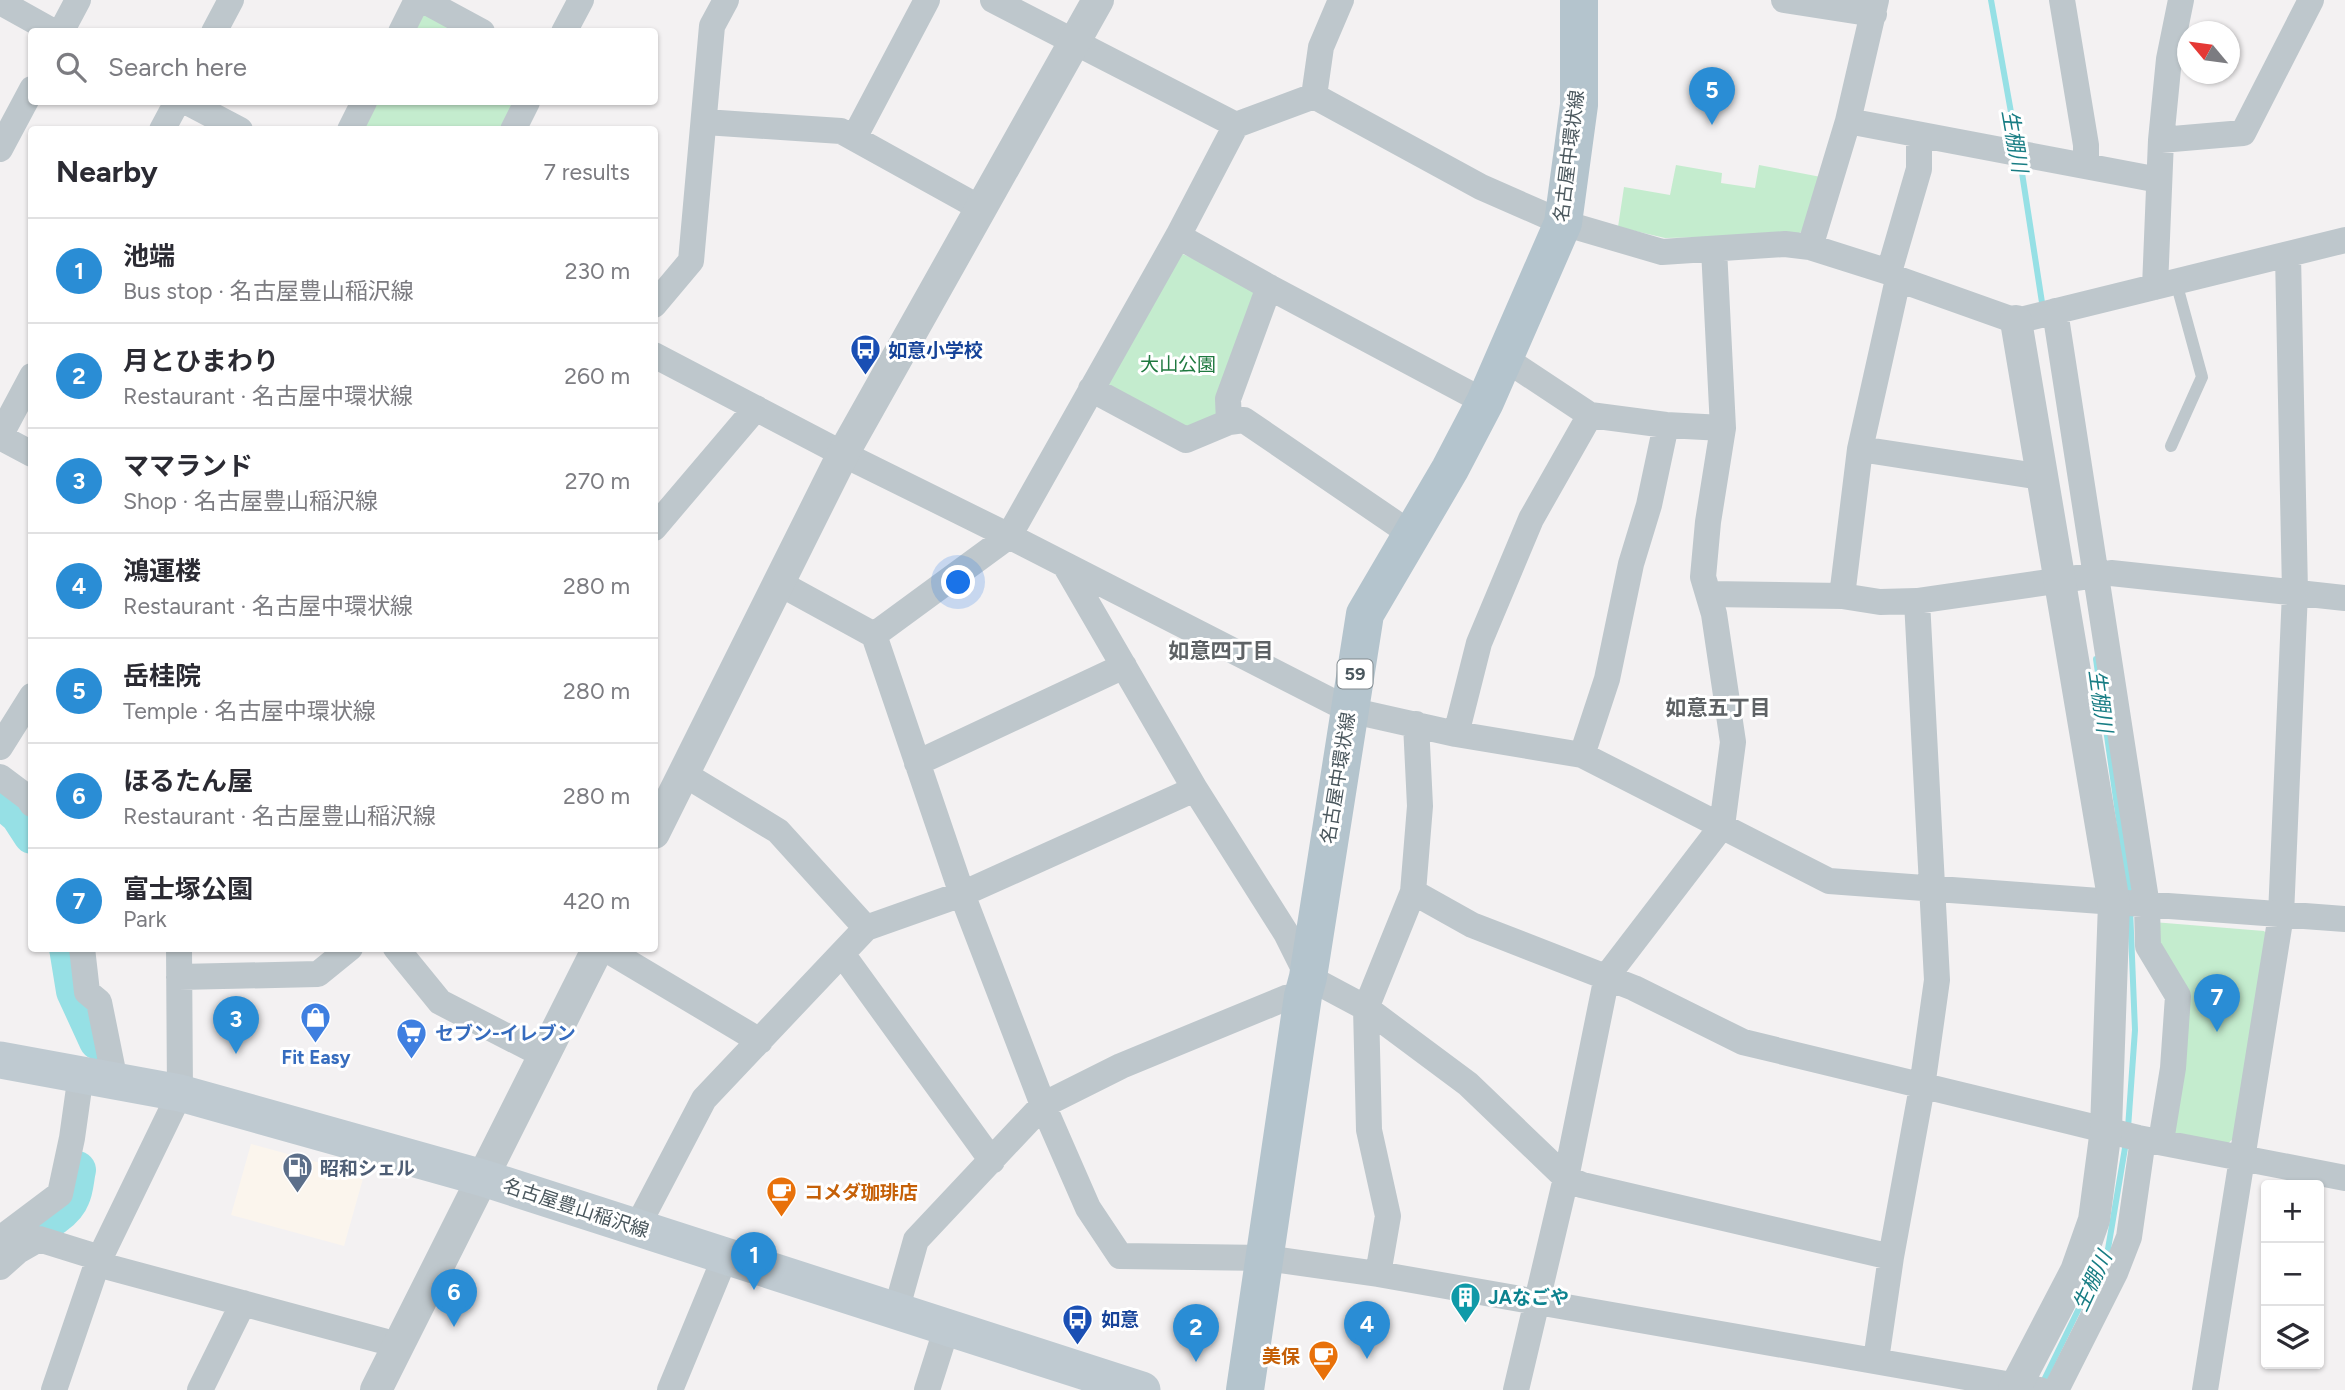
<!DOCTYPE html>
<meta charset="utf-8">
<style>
body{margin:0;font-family:Figtree,"Noto Sans JP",sans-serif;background:#f2f2f3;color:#2b2b33}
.controls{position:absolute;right:21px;bottom:21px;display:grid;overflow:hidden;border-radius:7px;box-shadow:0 2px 5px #0004}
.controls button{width:63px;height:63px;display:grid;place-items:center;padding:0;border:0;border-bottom:2px solid #e1e1e2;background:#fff;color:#2b2b33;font:35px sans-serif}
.compass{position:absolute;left:2177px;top:21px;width:63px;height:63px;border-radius:50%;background:#fff;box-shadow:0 2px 5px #0004;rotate:299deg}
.you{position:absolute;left:959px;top:583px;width:24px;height:24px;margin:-18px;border:5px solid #fff;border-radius:50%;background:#1a73e8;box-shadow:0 0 0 10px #1a73e833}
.badge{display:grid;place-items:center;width:46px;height:46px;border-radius:50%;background:#2a8dd5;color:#fff;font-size:23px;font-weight:700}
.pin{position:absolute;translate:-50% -58px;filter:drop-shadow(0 2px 4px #0008)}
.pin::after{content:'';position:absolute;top:37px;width:24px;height:21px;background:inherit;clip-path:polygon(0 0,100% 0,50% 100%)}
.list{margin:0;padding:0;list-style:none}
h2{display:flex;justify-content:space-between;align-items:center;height:91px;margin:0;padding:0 28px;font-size:30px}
h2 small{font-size:23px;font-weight:400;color:#7c7c81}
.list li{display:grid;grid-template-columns:46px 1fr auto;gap:21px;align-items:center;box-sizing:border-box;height:105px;padding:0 28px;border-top:2px solid #e1e1e2}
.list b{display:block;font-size:26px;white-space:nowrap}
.list p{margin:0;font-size:23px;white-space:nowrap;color:#7c7c81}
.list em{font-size:23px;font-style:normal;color:#7c7c81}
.icon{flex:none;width:38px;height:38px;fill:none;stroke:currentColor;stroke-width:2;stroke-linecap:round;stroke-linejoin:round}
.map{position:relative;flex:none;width:2345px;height:1390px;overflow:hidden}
.search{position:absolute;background:#fff;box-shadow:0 2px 5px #0004;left:28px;top:28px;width:630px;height:77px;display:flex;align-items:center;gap:18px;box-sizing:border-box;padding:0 24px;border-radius:7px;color:#7c7c81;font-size:26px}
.panel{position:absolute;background:#fff;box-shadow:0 2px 5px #0004;left:28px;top:126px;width:630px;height:826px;border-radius:7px}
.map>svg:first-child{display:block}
.commercial{fill:#fbf5ed}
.green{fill:#c4ecce}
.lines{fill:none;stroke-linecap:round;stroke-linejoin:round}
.stream{stroke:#96e0e5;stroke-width:6}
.river{stroke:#96e0e5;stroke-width:38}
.service{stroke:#bec7cc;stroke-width:12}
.minor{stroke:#bec7cc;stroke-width:26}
.tertiary{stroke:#bec7cc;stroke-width:32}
.secondary{stroke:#bfcad1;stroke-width:37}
.primary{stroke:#b4c4cd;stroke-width:38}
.labels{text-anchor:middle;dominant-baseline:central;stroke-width:6;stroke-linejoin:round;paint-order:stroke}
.shield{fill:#fff;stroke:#80898e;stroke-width:2}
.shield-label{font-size:18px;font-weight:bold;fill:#4a575d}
.street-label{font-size:19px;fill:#4a575d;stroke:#fff}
.transit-label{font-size:19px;font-weight:bold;fill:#164399;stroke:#fff;text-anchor:start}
.park-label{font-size:19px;fill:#207940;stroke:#fff}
.shop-label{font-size:19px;font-weight:bold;fill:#366cbe;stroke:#fff;text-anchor:start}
.service-label{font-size:19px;font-weight:bold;fill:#4e5e75;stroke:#fff;text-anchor:start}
.food-label{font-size:19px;font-weight:bold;fill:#c56008;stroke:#fff;text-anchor:start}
.culture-label{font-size:19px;font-weight:bold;fill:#0d838f;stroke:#fff;text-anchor:start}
.water-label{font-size:21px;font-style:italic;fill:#187d84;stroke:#fff}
.neighbourhood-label{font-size:21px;font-weight:bold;fill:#5e6265;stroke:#fff}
</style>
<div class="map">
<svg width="2345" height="1390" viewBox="0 0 2345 1390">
<rect width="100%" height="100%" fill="#f3f1f2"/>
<path class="commercial" d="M251 1144 364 1175 344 1246 231 1215Z"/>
<path class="green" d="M434 13 468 32H414L422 16Z
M377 102H517L503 129 362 130Z
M1676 165 1722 173 1721 183 1755 188 1759 165 1821 177 1803 231 1795 235 1665 238 1618 227 1624 187 1670 195Z
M1178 252 1256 286 1217 415 1183 429 1106 383Z
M2153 922 2264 931 2270 937 2233 1139 2226 1145 2173 1134 2184 995 2152 941Z"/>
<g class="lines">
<path class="stream" d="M1991 0 2017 146
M2020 160 2043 309
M2096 659 2130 897
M2128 1128 2135 1030 2130 908
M2042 1384 2108 1249 2126 1142"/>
<path class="river" d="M0 799 19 815 32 835
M68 948 75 991 98 1041
M0 1249C18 1232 62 1221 71 1197 75 1189 75 1178 77 1170"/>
<path class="service" d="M2171 446 2202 377 2176 282"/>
<path class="minor" d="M423 0 482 32
M993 0 1236 125 1314 96 1481 187 1563 223 1662 252 1785 244 1810 247 1889 272 1898 279 2016 321 2345 240
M1784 0 1874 14
M2062 0 2086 145V165
M0 2 54 32
M61 32 78 0
M214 32 231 0
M401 32 417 0
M564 32 581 0
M1314 96 1321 47 1341 0
M187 102 240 130
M1848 121 2159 180
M705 122 841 131 980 208
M162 130 177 102
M350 130 364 102
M513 130 527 102
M854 138 927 0
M2161 140 2243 133 2311 0
M0 149 32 89
M1178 236 1269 287 1485 402
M1810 247 1848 121 1876 0
M1889 272 1919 169V136
M1898 279 1860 449 2042 477
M2155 287 2161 140 2169 59 2181 0
M654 305 691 261 712 26 726 0
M2055 311 2147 906 2148 946 2178 996 2173 1068 2161 1141
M654 355 843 454 1009 536 1349 710 1456 734 1582 755 1829 881 2345 919
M1504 358 1590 415
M1091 389 1186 440 1229 422 1244 420 1411 534
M1229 422 1228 399 1269 287
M0 436 32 376
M0 437 32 454
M654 528 756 408
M1065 565 1195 789 1286 933 1308 977 1366 1008 1468 1084 1566 1178 1582 1185 1891 1257
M779 583 874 635 962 894 1043 1105 1088 1208 1120 1256 1266 1258 1378 1274 2040 1390
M1709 594 1842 596 1880 602 1917 601
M1842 596 1860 449
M874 635 1009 536 1178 236 1236 125
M1456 734 1479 643 1531 519 1590 415 1666 425 1723 428
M0 747 32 696
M1582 755 1607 679 1631 564 1649 505 1666 425
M917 763 1124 666
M684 774 778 831 866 928
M0 777 28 798 32 804
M1413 892 1472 925 1634 988 1743 1042 2138 1138 2345 1178
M82 948 87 992 99 1002 115 1081
M396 948 440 1002 543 1055
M604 948 760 1041
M843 955 992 1161
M179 977 318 974 350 948
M637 1227 704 1099 866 928 962 894 1195 789
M0 1239 60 1194 72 1138 81 1074
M97 1264 398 1345
M0 1267 18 1251 39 1239 100 1258
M1378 1274 1388 1216 1369 1130 1366 1008 1413 892 1420 806 1416 724
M896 1311 916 1240 1043 1105 1121 1066 1286 998 1303 996
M1876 1360 1891 1257 1922 1087 1937 980 1917 601 2111 573 2345 598
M54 1390 97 1264 180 1093 179 948
M200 1390 243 1303
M670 1390 725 1257
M927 1390 947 1327
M1516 1390 1566 1178 1607 976 1722 826 1733 742 1714 614 1703 577 1708 522 1723 428 1714 249
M2056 1390 2115 1273 2129 1237 2143 1139
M2205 1390 2281 915 2295 592 2288 255"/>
<path class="tertiary" d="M654 833 843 454 1098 0
M376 1390 598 948
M2014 1390 2076 1271 2094 1220 2106 1129 2114 903 2016 321"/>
<path class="secondary" d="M0 1060 180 1093 483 1178 1142 1390"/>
<path class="primary" d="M1245 1390 1303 996 1308 977 1365 614 1450 469 1485 402 1563 223 1579 105V0"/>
</g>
<defs>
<symbol id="bus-pin" viewBox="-11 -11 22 30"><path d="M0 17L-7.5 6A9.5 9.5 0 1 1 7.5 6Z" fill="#1a4fb4" stroke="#fff"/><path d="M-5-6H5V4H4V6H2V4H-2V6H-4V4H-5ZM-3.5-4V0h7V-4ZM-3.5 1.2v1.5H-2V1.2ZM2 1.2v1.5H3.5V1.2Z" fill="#fff"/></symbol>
<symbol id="shop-pin" viewBox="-11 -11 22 30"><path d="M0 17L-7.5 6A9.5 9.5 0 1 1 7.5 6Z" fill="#3f7fe0" stroke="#fff"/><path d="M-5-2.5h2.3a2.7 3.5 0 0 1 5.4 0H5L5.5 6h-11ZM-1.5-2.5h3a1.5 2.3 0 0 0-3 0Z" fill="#fff"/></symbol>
<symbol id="supermarket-pin" viewBox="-11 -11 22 30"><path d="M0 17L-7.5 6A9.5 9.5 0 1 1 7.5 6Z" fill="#3f7fe0" stroke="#fff"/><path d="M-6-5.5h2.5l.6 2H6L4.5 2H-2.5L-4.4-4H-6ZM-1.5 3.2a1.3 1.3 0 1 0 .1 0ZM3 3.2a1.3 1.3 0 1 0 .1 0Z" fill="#fff"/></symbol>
<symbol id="fuel-pin" viewBox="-11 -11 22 30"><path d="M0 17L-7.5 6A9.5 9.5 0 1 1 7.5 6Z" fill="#5c6f8a" stroke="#fff"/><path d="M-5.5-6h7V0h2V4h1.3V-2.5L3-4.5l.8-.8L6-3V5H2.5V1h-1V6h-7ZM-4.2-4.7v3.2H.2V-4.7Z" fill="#fff"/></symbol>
<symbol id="cafe-pin" viewBox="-11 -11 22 30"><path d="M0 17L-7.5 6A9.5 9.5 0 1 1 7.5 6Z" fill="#e8710a" stroke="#fff"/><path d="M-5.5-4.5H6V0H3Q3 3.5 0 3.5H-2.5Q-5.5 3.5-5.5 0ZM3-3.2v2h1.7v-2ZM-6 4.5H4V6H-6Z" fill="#fff"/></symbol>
<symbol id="building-pin" viewBox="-11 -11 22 30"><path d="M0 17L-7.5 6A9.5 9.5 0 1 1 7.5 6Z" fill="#0f9aa8" stroke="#fff"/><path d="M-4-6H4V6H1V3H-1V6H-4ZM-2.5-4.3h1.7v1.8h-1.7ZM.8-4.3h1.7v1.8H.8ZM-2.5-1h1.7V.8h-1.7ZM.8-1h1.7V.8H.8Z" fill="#fff"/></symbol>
</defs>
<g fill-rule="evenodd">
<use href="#bus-pin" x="848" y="332" width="35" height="47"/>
<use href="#shop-pin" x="298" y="1000" width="35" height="47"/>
<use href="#supermarket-pin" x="394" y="1016" width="35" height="47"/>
<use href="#fuel-pin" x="280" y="1150" width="35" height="47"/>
<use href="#cafe-pin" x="764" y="1174" width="35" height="47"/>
<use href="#building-pin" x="1448" y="1280" width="35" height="47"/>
<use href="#bus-pin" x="1060" y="1302" width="35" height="47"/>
<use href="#cafe-pin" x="1306" y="1338" width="35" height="47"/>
</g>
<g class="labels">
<rect class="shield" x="1337.5" y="659.5" width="35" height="29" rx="5"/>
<g class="shield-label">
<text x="1355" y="674">59</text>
</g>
<g class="street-label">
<text transform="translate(1569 156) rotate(-83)">名古屋中環状線</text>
<text transform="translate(1338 778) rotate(-81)">名古屋中環状線</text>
<text transform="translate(576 1208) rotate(18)">名古屋豊山稲沢線</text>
</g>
<g class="transit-label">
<text x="888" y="350">如意小学校</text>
<text x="1101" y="1319">如意</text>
</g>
<g class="park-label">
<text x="1178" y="364">大山公園</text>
</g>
<g class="shop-label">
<text x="435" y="1033">セブン-イレブン</text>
<text x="316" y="1057" text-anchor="middle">Fit Easy</text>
</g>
<g class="service-label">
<text x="320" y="1168">昭和シェル</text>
</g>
<g class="food-label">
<text x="804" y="1192">コメダ珈琲店</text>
<text x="1300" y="1356" text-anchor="end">美保</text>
</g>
<g class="culture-label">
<text x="1488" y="1297">JAなごや</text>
</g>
<g class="water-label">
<text transform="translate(2015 141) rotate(80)">生棚川</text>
<text transform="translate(2101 701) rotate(82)">生棚川</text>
<text transform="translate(2092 1281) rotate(-65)">生棚川</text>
</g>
<g class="neighbourhood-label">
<text x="1221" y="650">如意四丁目</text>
<text x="1718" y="707">如意五丁目</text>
</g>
</g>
</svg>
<div class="controls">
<button>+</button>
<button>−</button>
<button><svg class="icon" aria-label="layers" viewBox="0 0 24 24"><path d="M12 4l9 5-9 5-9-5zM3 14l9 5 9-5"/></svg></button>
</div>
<svg class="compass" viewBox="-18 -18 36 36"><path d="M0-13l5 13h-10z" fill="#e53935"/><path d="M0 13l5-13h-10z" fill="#7c7c81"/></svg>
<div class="you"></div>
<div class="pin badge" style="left:754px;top:1290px">1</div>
<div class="pin badge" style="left:1196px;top:1362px">2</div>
<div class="pin badge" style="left:236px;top:1054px">3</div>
<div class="pin badge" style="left:1367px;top:1359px">4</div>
<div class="pin badge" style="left:1712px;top:125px">5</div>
<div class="pin badge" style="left:454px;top:1327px">6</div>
<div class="pin badge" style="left:2217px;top:1032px">7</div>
<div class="search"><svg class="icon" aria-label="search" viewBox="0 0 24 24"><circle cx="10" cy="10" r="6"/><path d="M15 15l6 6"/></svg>Search here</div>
<section class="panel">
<h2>Nearby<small>7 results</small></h2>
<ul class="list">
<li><span class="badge">1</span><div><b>池端</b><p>Bus stop · 名古屋豊山稲沢線</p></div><em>230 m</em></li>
<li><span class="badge">2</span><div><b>月とひまわり</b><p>Restaurant · 名古屋中環状線</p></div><em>260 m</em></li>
<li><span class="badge">3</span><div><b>ママランド</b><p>Shop · 名古屋豊山稲沢線</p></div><em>270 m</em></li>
<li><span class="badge">4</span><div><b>鴻運楼</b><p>Restaurant · 名古屋中環状線</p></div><em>280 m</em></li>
<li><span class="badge">5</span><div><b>岳桂院</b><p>Temple · 名古屋中環状線</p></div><em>280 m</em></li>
<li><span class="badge">6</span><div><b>ほるたん屋</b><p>Restaurant · 名古屋豊山稲沢線</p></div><em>280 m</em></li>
<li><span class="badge">7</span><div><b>富士塚公園</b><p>Park</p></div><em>420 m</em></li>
</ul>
</section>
</div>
